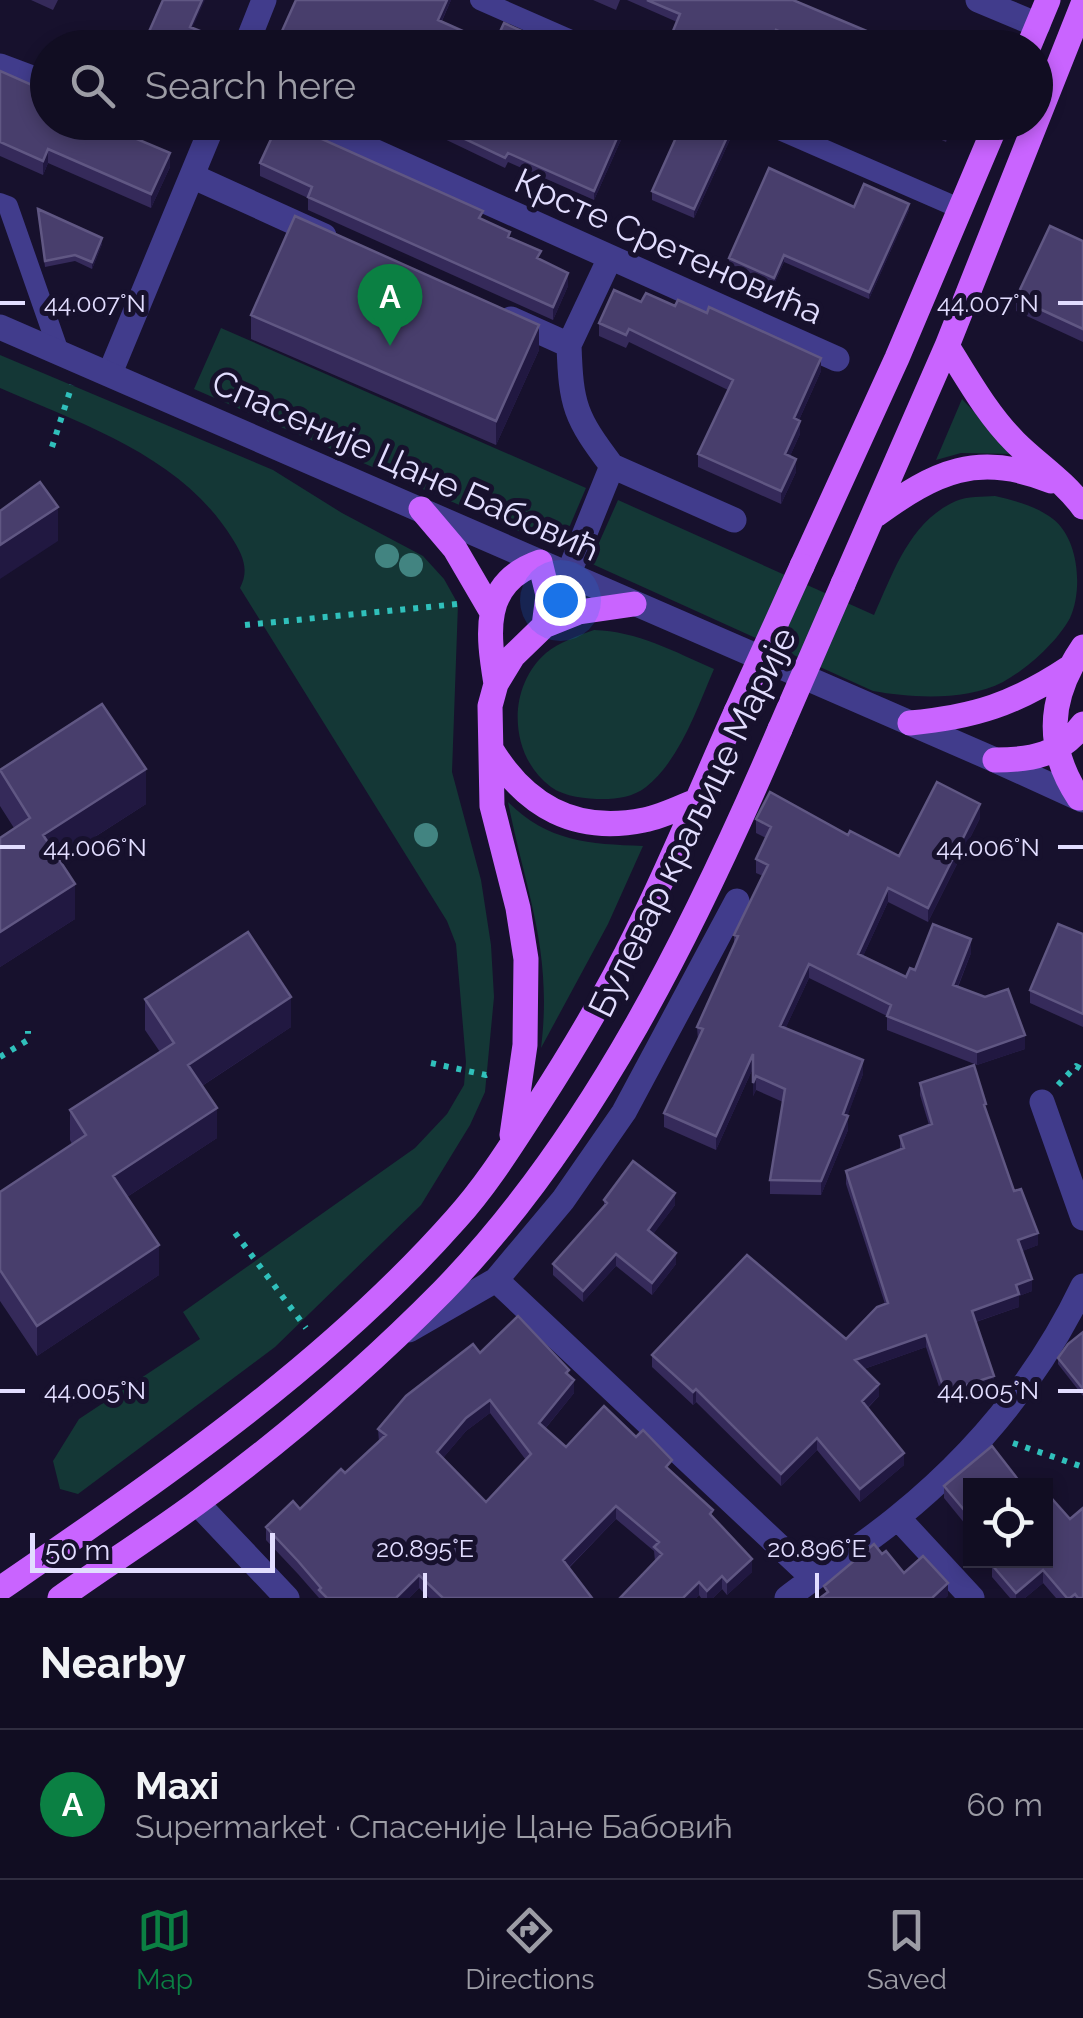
<!DOCTYPE html>
<meta charset="utf-8">
<style>
body{margin:0;font-family:Raleway,sans-serif;background:#1a162a;color:#f1f3f6}
.controls{position:absolute;right:30px;bottom:30px;display:grid;overflow:hidden;border-radius:0px;box-shadow:0 5px 15px #0003}
.controls button{width:90px;height:90px;display:grid;place-items:center;padding:0;border:0;border-bottom:2px solid #302d40;background:#110d22;color:#f1f3f6;font:50px sans-serif}
.scale{position:absolute;left:30px;bottom:25px;width:245px;box-sizing:border-box;padding-left:10px;border:5px solid #e2ddff;border-top:0;font-size:28px;line-height:35px;white-space:nowrap;color:#e2ddff;-webkit-text-stroke:8px #17112d;paint-order:stroke}
.you{position:absolute;left:560px;top:600px;width:35px;height:35px;margin:-25px;border:8px solid #fff;border-radius:50%;background:#1a73e8;box-shadow:0 0 0 15px #1a73e833}
.badge{display:grid;place-items:center;width:65px;height:65px;border-radius:50%;background:#0b8043;color:#fff;font-size:32px;font-weight:700}
.pin{position:absolute;translate:-50% -82px;filter:drop-shadow(0 2px 5px #0008)}
.pin::after{content:'';position:absolute;top:52px;width:35px;height:30px;background:inherit;clip-path:polygon(0 0,100% 0,50% 100%)}
.list{margin:0;padding:0;list-style:none}
h2{display:flex;justify-content:space-between;align-items:center;height:130px;margin:0;padding:0 40px;font-size:42px}
h2 small{font-size:32px;font-weight:400;color:#9c9ca5}
.list li{display:grid;grid-template-columns:65px 1fr auto;gap:30px;align-items:center;box-sizing:border-box;height:150px;padding:0 40px;border-top:2px solid #302d40}
.list b{display:block;font-size:38px;white-space:nowrap}
.list p{margin:0;font-size:32px;white-space:nowrap;color:#9c9ca5}
.list em{font-size:32px;font-style:normal;color:#9c9ca5}
.icon{flex:none;width:55px;height:55px;fill:none;stroke:currentColor;stroke-width:2;stroke-linecap:round;stroke-linejoin:round}
.map{position:relative;flex:none;width:1083px;height:1598px;overflow:hidden}
.search{position:absolute;background:#110d22;box-shadow:0 5px 15px #0003;left:30px;right:30px;top:30px;height:110px;display:flex;align-items:center;gap:25px;box-sizing:border-box;padding:0 35px;border-radius:55px;color:#9c9ca5;font-size:38px}
.sheet{height:280px;background:#110d22}
nav{display:flex;justify-content:space-around;align-items:center;box-sizing:border-box;height:140px;border-top:2px solid #302d40;background:#110d22;font-size:28px;color:#9c9ca5}
nav a{display:grid;justify-items:center;gap:5px}
nav .on{color:#0b8043}
.map>svg:first-child{display:block}
.green{fill:#143736}
.lines{fill:none;stroke-linecap:round;stroke-linejoin:round}
.path{stroke:#30c0bb;stroke-width:6;stroke-dasharray:5 8;stroke-linecap:butt}
.service{stroke:#413c8c;stroke-width:20}
.minor{stroke:#413c8c;stroke-width:25}
.tertiary{stroke:#413c8c;stroke-width:25}
.primary{stroke:#c964ff;stroke-width:25}
.primary-bridge{stroke:#c964ff;stroke-width:25}
.tree{fill:#428481}
.wall{fill:#352a5a;fill-rule:evenodd}
.shaded-wall{fill:#211841}
.building{fill:#483e6c;stroke:#605783;stroke-width:2.5;fill-rule:evenodd}
.ticks{fill:none;stroke:#e2ddff;stroke-width:4}
.labels{text-anchor:middle;dominant-baseline:central;stroke-width:10;stroke-linejoin:round;paint-order:stroke}
.street-label{font-size:35px;fill:#e2ddff;stroke:#17112d}
.ticks-label{font-size:25px;text-anchor:middle;fill:#e2ddff;stroke:#17112d;stroke-width:10;stroke-linejoin:round;paint-order:stroke}
</style>
<div class="map">
<svg width="1083" height="1598" viewBox="0 0 1083 1598">
<rect width="100%" height="100%" fill="#17112d"/>
<path class="green" d="M221 328 586 488 560 549 194 389Z
M0 355 273 470 342 513 423 556 444 579 458 604 452 772 481 880 491 945 494 997 485 1092 470 1125 421 1205 275 1347 78 1494 60 1489 53 1461 79 1419 200 1339 183 1312 415 1148 447 1114 464 1085 466 1062 456 944 447 921 240 588C250 569 242 554 232 538 181 456 84 425 0 388Z
M962 399 1014 454 961 453 936 460Z
M995 496C1016 501 1036 506 1053 519 1079 539 1083 590 1070 618 1057 642 1027 669 1003 682 966 701 912 698 873 691L590 563 618 500 874 615C893 573 910 521 956 501 967 496 983 497 995 496Z
M594 630C637 631 675 652 714 669 697 708 680 760 646 787 633 797 618 799 603 799 586 799 565 797 551 787 509 756 506 688 546 653 560 642 577 636 594 630Z
M508 802C548 842 589 844 643 846L608 924 541 1048C553 951 526 893 508 802Z"/>
<g class="lines">
<path class="path" d="M52 447 72 385
M245 625 458 604
M0 1057 28 1040V1031
M431 1063 486 1075 493 1072
M1058 1085 1076 1066 1083 1070
M235 1233 306 1328
M1013 1443 1083 1467"/>
<path class="service" d="M480 0 589 48
M761 122 961 209
M0 203 8 206 59 352"/>
<path class="minor" d="M978 0 1038 25
M245 48 264 0
M0 66 48 84
M309 122 837 359
M192 176 324 236
M511 319 569 345C571 406 575 417 612 466L568 575
M569 345 610 258
M110 373 214 122
M612 466 734 520
M995 760 1083 800
M1042 1102 1083 1218
M496 1280 563 1200 624 1112 737 901
M409 1330 496 1280 813 1578
M197 1503 287 1598
M898 1518 972 1598
M787 1598C823 1570 863 1546 898 1517 977 1453 1039 1378 1083 1286"/>
<path class="tertiary" d="M0 327 995 760"/>
<path class="primary" d="M1028 48 1048 0
M947 346C968 379 987 414 1015 442 1037 464 1064 481 1083 507
M421 509 455 549 490 609
M876 515C935 472 978 451 1051 481
M802 566 897 358 997 122
M843 584 947 346 1083 4
M544 626 579 612 634 604
M496 684C488 634 480 583 540 562L548 595 544 626 513 656 496 684 490 706 492 806 518 908 526 959 525 1045 512 1135
M910 723C974 717 1015 704 1069 668
M491 749C526 807 576 834 644 820 661 817 679 808 696 801
M995 760C1031 760 1061 755 1083 724
M1079 798C1045 747 1048 698 1083 647
M0 1589C161 1478 325 1367 456 1219 486 1186 511 1146 535 1109 572 1052 607 994 637 932 673 860 703 785 736 712
M60 1598C105 1566 152 1536 197 1503 284 1439 367 1368 443 1291 593 1137 696 925 780 729"/>
<path class="primary-bridge" d="M736 712 802 566
M780 729 843 584"/>
</g>
<g class="tree">
<circle cx="387" cy="556" r="12"/>
<circle cx="411" cy="565" r="12"/>
<circle cx="426" cy="835" r="12"/>
</g>
<path class="wall" d="M31 0H58L53 10Z
M451 0 442 21 494 45 553 48H299L282 40V31Z
M593 0H620L616 10Z
M627 0H793L907 48H796L776 39 772 48H666L677 22Z
M0 71 124 134 170 167 151 208 48 163 43 175 0 156Z
M409 122H629L594 200 508 162 505 168Z
M683 122H738L694 218 652 200V191Z
M903 122H954L946 142Z
M260 163 483 220 541 260 568 286 553 320 308 210V198L260 176Z
M854 207 909 210 869 299 784 262 774 284 729 264V258Z
M38 209 102 244 92 269 75 261 45 267Z
M1083 241V342L1016 311V298Z
M641 302 821 371 799 420 800 434 790 456 796 472 781 504 698 467V454L728 390 629 342 626 348 599 336V323Z
M251 315 539 350 496 445 251 339Z
M0 770 146 804 59 860 75 919 0 967V838L14 828 0 806Z
M980 818 928 922 888 902 863 956 906 977 915 970 971 953 958 987 1025 1049 977 1065 887 1030V1016L809 978 785 1029 863 1074 847 1116 848 1130 821 1195 770 1194V1180L783 1102 756 1090 753 1096V1068L716 1150 664 1127V1113L698 1041 697 1027 734 944V935L763 876 756 873V859L766 838 756 833V819L848 835 899 856Z
M1083 934V1027L1030 1003V990Z
M145 999 291 1027 202 1086 217 1138 127 1197 159 1275 37 1356 0 1301V1192L72 1144 70 1140V1110L160 1052 145 1030Z
M920 1083 986 1112 1014 1191 1038 1245 1022 1251 1032 1291 1019 1296V1307L976 1322 994 1388 945 1405 926 1347 864 1369 879 1396 868 1408 904 1465 860 1502 817 1450 781 1486 696 1402 693 1405 652 1367V1355L846 1339 885 1304 846 1184V1171L900 1150V1136L929 1125 920 1095Z
M604 1200 675 1205 653 1234 676 1264 652 1295 616 1266 583 1302 553 1275V1264L604 1206Z
M1083 1332V1396L1058 1364V1358Z
M480 1353 569 1376 574 1393 545 1429 566 1447 672 1473 713 1517 752 1572 727 1595 722 1589 713 1598H701L699 1595 696 1598H620L655 1561 654 1551 616 1519 569 1568 592 1598H429L419 1588 409 1598H319L298 1574 266 1540V1527L300 1509 345 1473 379 1442 378 1429ZM490 1413 526 1460 486 1502 443 1458 466 1431Z
M944 1486H970V1530L944 1498Z
M1046 1560 1083 1598H1056L1043 1583 1025 1598H1010L992 1577V1565Z"/>
<path class="shaded-wall" d="M202 0H205L190 33V27Z
M447 0H451L438 29V20Z
M776 30V39L772 48H768Z
M624 122H629L594 200V191Z
M734 122H738L694 218V209Z
M950 122H954L946 142V133Z
M48 149V163L43 175V161Z
M170 153V167L151 208V194Z
M909 204V210L869 299V292Z
M102 238V244L92 269V262Z
M784 255V262L774 284V278Z
M568 273V286L553 320V307Z
M539 325V350L496 445V421Z
M821 358V371L794 431V418Z
M800 421V434L785 467V454Z
M796 459V472L781 504V491Z
M58 507V541L0 579V545Z
M146 769V804L43 870V835Z
M980 804V818L928 922V908Z
M75 884V919L0 967V932Z
M888 888V902L858 967V954Z
M971 939V953L953 998V985Z
M809 964V978L780 1040V1026Z
M291 997V1027L188 1095V1065Z
M1025 1035V1049L977 1065V1052Z
M753 1054V1068L716 1150V1136Z
M863 1060V1074L843 1128V1114Z
M756 1076V1090L753 1096V1083Z
M217 1108V1138L113 1206V1176Z
M848 1116V1130L821 1195V1181Z
M675 1193V1205L648 1241V1230Z
M1038 1233V1245L1018 1253V1240Z
M159 1245V1275L37 1356V1326Z
M676 1253V1264L652 1295V1283Z
M616 1254V1266L583 1302V1291Z
M1032 1279V1291L1019 1296V1307L972 1323V1311L1016 1285Z
M926 1335V1347L855 1372V1360Z
M994 1376V1388L945 1405V1392Z
M574 1380V1393L539 1436V1423Z
M879 1384V1396L862 1413V1401Z
M696 1389V1402L693 1405V1392Z
M490 1400V1413L466 1431 437 1465V1452L466 1418Z
M817 1438V1450L781 1486V1474Z
M904 1453V1465L860 1502V1489Z
M616 1506V1519L563 1573V1560Z
M752 1559V1572L727 1595V1582Z
M1043 1570V1583L1025 1598H1016V1593Z
M419 1575V1588L409 1598H396Z
M722 1576V1589L713 1598H707V1591Z
M699 1582V1595L696 1598H683Z
M948 1583V1596L946 1598H933Z"/>
<path class="building" d="M163 0H202L190 27 205 33 198 48H153L144 43Z
M296 0H447L438 20 494 45 504 23 553 45 551 48H320L282 31Z
M647 0H793L907 48H817L776 30 768 48H666L680 14Z
M0 71 48 92V122H119L124 125 120 132 170 153 151 194 48 149 43 161 0 142Z
M279 122H284L483 211 479 218 510 232 508 237 541 251 537 258 568 273 553 307 308 197 312 187 260 163Z
M429 122H624L594 191 508 153 505 158Z
M683 122H734L694 209 652 191Z
M921 122H950L946 133Z
M769 168 854 207 864 184 909 204 869 292 784 255 774 278 729 258Z
M38 209 102 238 92 262 75 255 45 261Z
M295 216 539 325 496 421 251 315Z
M1050 226 1083 241V329L1016 298Z
M614 290 641 302 646 293 675 306 678 300 707 313 709 307 821 358 794 418 800 421 785 454 796 459 781 491 698 454 733 380 629 329 626 335 599 323Z
M40 482 58 507 0 545V511Z
M102 704 146 769 43 835 75 884 0 932V838L30 818 0 770Z
M937 782 980 804 928 908 888 888 858 954 906 977 910 968 915 970 933 924 971 939 953 985 985 997 1008 989 1025 1035 977 1052 887 1016 891 1005 809 964 780 1026 863 1060 843 1114 848 1116 821 1181 770 1180 785 1089 756 1076 753 1083V1054L716 1136 664 1113 703 1029 697 1027 738 936 734 935 768 865 756 859 771 827 756 819 770 792 848 835 850 831 899 856Z
M1058 924 1083 934V1014L1030 990Z
M248 932 291 997 188 1065 217 1108 113 1176 159 1245 37 1326 0 1270V1192L86 1135 70 1110 174 1043 145 999Z
M974 1065 986 1104 984 1105 1014 1191 1021 1189 1038 1233 1018 1240 1032 1279 1016 1285 1019 1294 972 1311 994 1376 945 1392 926 1335 855 1360 879 1384 862 1401 904 1453 860 1489 817 1438 781 1474 696 1389 693 1392 652 1355 747 1255 846 1339 877 1307 888 1303 846 1171 904 1148 900 1136 932 1124 920 1083Z
M633 1161 675 1193 648 1230 676 1253 652 1283 616 1254 583 1291 553 1264 607 1203 604 1200Z
M518 1316 569 1370 566 1373 574 1380 539 1423 566 1447 604 1406 636 1437 643 1430 672 1460 666 1467 713 1510 710 1514 752 1559 727 1582 722 1576 707 1591 699 1582 683 1598H620L662 1554 654 1547 659 1542 616 1506 563 1560 592 1598H443L419 1575 396 1598H327L319 1590 321 1588 298 1561 266 1527 293 1501 300 1509 341 1469 345 1473 386 1435 378 1429 406 1396 473 1344 480 1353ZM490 1400 531 1454 486 1502 437 1452 466 1418Z
M1083 1332V1389L1058 1358 1068 1344Z
M992 1446 1023 1486H970V1517L944 1486Z
M1046 1492 1070 1519 1083 1508V1598H1078L1075 1594 1070 1598H1067L1043 1570 1016 1593 992 1565 996 1560H1046Z
M874 1544 882 1554 886 1551 904 1573 923 1556 948 1583 933 1597V1598H820L828 1592 824 1586Z"/>
<path class="ticks" d="M0 303H25M1058 303H1083M0 847H25M1058 847H1083M0 1391H25M1058 1391H1083M425 1573V1598M817 1573V1598"/>
<g class="labels">
<g class="street-label">
<text transform="translate(669 246) rotate(24)">Крсте Сретеновића</text>
<text transform="translate(406 465) rotate(24)">Спасеније Цане Бабовић</text>
<text transform="translate(692 822) rotate(-64)">Булевар краљице Марије</text>
</g>
</g>
<g class="ticks-label">
<text x="95" y="312">44.007°N</text>
<text x="988" y="312">44.007°N</text>
<text x="95" y="856">44.006°N</text>
<text x="988" y="856">44.006°N</text>
<text x="95" y="1399">44.005°N</text>
<text x="988" y="1399">44.005°N</text>
<text x="425" y="1557">20.895°E</text>
<text x="817" y="1557">20.896°E</text>
</g>
</svg>
<div class="controls">
<button><svg class="icon" aria-label="locate" viewBox="0 0 24 24"><circle cx="12" cy="12" r="6"/><path d="M12 2v4M12 18v4M2 12h4M18 12h4"/></svg></button>
</div>
<div class="scale">50 m</div>
<div class="you"></div>
<div class="pin badge" style="left:390px;top:346px">A</div>
<div class="search"><svg class="icon" aria-label="search" viewBox="0 0 24 24"><circle cx="10" cy="10" r="6"/><path d="M15 15l6 6"/></svg>Search here</div>
</div>
<section class="sheet">
<h2>Nearby<small></small></h2>
<ul class="list">
<li><span class="badge">A</span><div><b>Maxi</b><p>Supermarket · Спасеније Цане Бабовић</p></div><em>60 m</em></li>
</ul>
</section>
<nav>
<a class="on"><svg class="icon" aria-label="map" viewBox="0 0 24 24"><path d="M3 6l6-2 6 2 6-2v14l-6 2-6-2-6 2zM9 4v14M15 6v14"/></svg>Map</a>
<a><svg class="icon" aria-label="directions" viewBox="0 0 24 24"><path d="M12 3l9 9-9 9-9-9zM9 14v-3h6M13 9l2 2-2 2"/></svg>Directions</a>
<a><svg class="icon" aria-label="saved" viewBox="0 0 24 24"><path d="M7 4h10v16l-5-4-5 4z"/></svg>Saved</a>
</nav>
